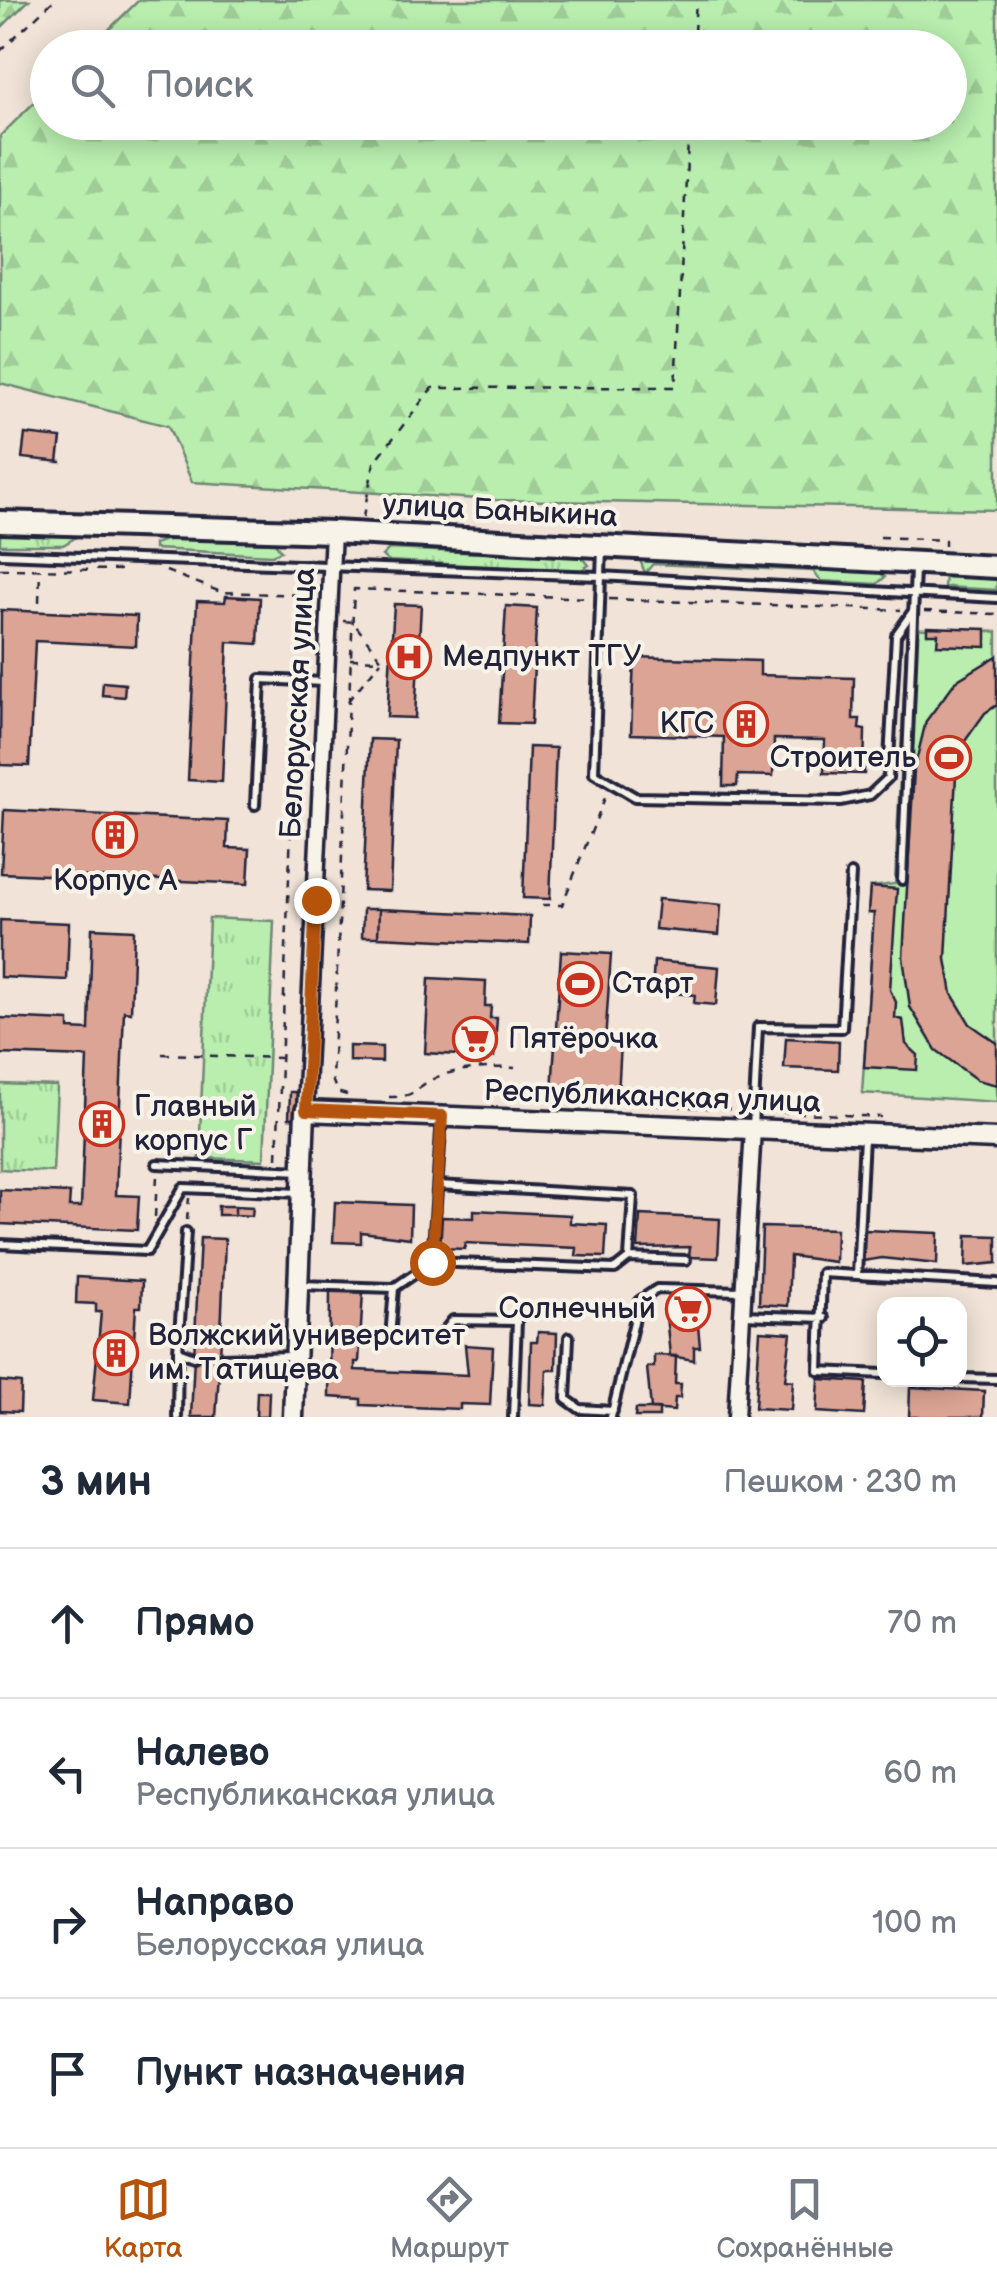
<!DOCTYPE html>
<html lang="ru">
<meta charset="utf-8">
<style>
body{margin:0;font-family:"Balsamiq Sans",sans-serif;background:#f2f2f3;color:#1f2937}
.controls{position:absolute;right:30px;bottom:30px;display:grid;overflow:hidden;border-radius:20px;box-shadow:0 5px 25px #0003}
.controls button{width:90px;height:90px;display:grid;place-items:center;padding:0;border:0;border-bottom:2px solid #e0e1e3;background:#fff;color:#1f2937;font:50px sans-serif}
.stop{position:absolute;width:30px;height:30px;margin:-22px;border:8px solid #b45309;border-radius:50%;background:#fff}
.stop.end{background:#b45309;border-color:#fff;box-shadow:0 2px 10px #0008}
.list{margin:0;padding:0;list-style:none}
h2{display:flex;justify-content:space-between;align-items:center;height:130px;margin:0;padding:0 40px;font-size:42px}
h2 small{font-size:32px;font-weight:400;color:#747a83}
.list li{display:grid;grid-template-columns:65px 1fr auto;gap:30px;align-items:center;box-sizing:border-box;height:150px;padding:0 40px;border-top:2px solid #e0e1e3}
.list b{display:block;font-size:38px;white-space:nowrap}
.list p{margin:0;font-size:32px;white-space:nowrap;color:#747a83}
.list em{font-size:32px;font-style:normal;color:#747a83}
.icon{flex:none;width:55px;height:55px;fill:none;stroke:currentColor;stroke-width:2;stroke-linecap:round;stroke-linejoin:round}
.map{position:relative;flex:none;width:997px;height:1417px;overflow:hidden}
.search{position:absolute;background:#fff;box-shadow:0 5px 25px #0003;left:30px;right:30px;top:30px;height:110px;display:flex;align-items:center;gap:25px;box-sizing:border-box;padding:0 35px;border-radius:55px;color:#747a83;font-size:38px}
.sheet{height:730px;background:#fff}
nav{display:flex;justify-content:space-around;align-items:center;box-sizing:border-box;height:140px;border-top:2px solid #e0e1e3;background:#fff;font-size:28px;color:#747a83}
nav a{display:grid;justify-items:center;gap:5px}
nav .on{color:#b45309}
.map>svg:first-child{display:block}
.grass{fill:url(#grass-tufts);stroke:#6e8875;stroke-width:2.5}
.forest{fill:url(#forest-firs);stroke:#6e8875;stroke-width:2.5}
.pitch{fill:#b9eeaf;stroke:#6e8875;stroke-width:2.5}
.building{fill:#dba494;stroke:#22223b;stroke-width:2.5}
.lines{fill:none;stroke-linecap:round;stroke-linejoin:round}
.service-casing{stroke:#22223b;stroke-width:14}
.minor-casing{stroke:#22223b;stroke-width:21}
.tertiary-casing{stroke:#22223b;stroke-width:25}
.primary-casing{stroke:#22223b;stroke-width:28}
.path{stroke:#22223b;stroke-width:2.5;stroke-dasharray:8 8;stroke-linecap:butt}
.service{stroke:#f7f3e8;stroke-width:6}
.minor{stroke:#f7f3e8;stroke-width:14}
.tertiary{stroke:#f7f3e8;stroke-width:18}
.primary{stroke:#f7f3e8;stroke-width:20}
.route{stroke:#b45309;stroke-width:12}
.labels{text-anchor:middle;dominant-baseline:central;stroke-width:8;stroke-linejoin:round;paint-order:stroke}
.street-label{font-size:30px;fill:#22223b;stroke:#f7f3e8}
.poi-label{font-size:30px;fill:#22223b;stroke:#f7f3e8;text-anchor:start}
</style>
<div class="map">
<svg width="997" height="1417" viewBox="0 0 997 1417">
<defs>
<pattern id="grass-tufts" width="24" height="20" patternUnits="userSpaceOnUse" patternTransform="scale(2.5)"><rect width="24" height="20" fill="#b9eeaf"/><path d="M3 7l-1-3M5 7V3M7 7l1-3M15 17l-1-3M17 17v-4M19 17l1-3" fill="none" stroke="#9fcc97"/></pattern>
<pattern id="forest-firs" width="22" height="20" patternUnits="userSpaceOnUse" patternTransform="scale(2.5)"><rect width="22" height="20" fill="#b9eeaf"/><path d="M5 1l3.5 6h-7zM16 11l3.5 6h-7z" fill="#9fcc97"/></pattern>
</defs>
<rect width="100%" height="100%" fill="#f1e3d7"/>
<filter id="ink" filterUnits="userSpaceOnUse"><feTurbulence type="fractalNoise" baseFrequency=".01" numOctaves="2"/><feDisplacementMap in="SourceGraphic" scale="20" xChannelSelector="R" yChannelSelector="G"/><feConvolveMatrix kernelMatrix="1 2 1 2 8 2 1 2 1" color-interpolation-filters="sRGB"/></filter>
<g filter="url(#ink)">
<path class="grass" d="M0 534 80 535 63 545H0Z
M170 538 275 543 281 551 272 555 154 549V544Z
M389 549 582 557 589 565 580 571 388 561 382 556Z
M640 560 879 572 885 577 877 584 821 581 813 571 653 564 645 573Z
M945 575 997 577V590L944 587Z
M209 918 274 921 264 1160 199 1158Z
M0 1084 57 1086 53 1172 0 1169Z"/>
<path class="forest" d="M0 0H29L0 29Z
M139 0H997V510L496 500 192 482 168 426 0 383V136L47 90 48 122H950V48L91 47Z"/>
<path class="pitch" d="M907 628 997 632V1102L862 1093 874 914 868 913 870 887 895 884Z"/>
<path class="building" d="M25 434 61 438 58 462H62L22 458Z
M226 596 260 598 258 644 228 642 222 782 188 780 197 601 225 602Z
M394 604 421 605 415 718 387 717Z
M506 606 537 608 531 724 499 723Z
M1 610 137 616 136 646 35 641 29 766 0 765Z
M927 627 986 629V647L937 645 938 634H927Z
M997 656V705L985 713 965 741 956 775 946 959 952 994 970 1024 997 1043V1085L977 1080 936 1050 910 1007 903 957 914 770 926 721 956 681Z
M634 657 760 661V675L854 678 853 719H860L859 729 865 730 864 774 824 773 825 740 774 739 773 776 738 775 737 786H723L724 737 631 734Z
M103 682 125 684 124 697 102 695Z
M370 739 396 740 390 891 363 890Z
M529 747 556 748 550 899 523 898Z
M4 810 228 821 227 848 250 849 248 884 1 873Z
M870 887 897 889 890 990 896 1002 895 1018 903 1020 906 1044 918 1055 917 1070 864 1067 874 913H868Z
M658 899 721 905 719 935 655 929Z
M363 909H379L378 937H362Z
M379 909 530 916 529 944 378 937Z
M0 920 69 923 67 980 0 977Z
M92 928 134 930 131 1012 124 1011 116 1195 139 1196 137 1230 0 1224V1190L70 1193 69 1207H81L87 1057 0 1054V1018L69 1021V1029L89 1030Z
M561 951 611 954 605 1042 621 1043 618 1095 552 1091Z
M654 961 719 967 716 1005 694 1003 695 995 652 991Z
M429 978 486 981 485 1006H491L490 1018H497L494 1057 425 1053Z
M786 1038 839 1041 838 1070 784 1068Z
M349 1046 382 1047V1062L349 1061Z
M290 1092H302L301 1119 289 1118Z
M335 1202 411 1205 410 1238 361 1232V1243L333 1242Z
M218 1206H235V1215H218Z
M235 1206 253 1207 252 1216 235 1215Z
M474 1210 570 1215V1223L607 1225 605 1257 576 1256 577 1248 465 1243V1249L440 1248 442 1217 474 1218Z
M640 1215 720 1219 718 1258 689 1257 690 1247 638 1248Z
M762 1227 836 1229 835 1262 790 1256 788 1306 759 1304Z
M864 1230 938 1233 937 1264 882 1258 863 1261Z
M967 1235 997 1236V1263L966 1266Z
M200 1238 225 1239 220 1358 194 1357Z
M77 1277 142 1281 141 1307H136L130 1403 93 1400 101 1312H96V1304L76 1303Z
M330 1289 363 1291 359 1362H355V1370L468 1375 465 1345 493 1347 490 1405 460 1404V1409L361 1405V1399L329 1397Z
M674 1304H696L700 1347H694V1360L670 1356 666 1315 673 1316Z
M760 1331 791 1333 785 1380 793 1381 791 1410 755 1408Z
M538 1332 557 1333 556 1370H547L545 1405 529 1404 531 1342H537Z
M654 1355 676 1356 675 1384H681L680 1398H675L674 1411 651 1409 647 1367H654Z
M194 1357 220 1358 216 1417H191Z
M819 1379 866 1382 864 1415 817 1412Z
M0 1381 21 1383 20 1412 0 1411Z
M910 1387 984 1391 983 1417H909Z
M257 1392H269L268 1417H256Z
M636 1409H659V1417H635Z"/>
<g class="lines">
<defs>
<path id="service" d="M602 548 594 773 635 797 841 801 870 795 888 778 896 635 913 611
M0 554 600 576 997 598
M255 805 261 679 323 682
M902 880 915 569
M442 1117 432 1262 394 1288 390 1338 438 1339 453 1320 517 1321 513 1417
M753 1127 758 1027 842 1028 851 874
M157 1164 301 1171
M186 1232 178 1351 194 1357
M0 1244 147 1251 183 1188 300 1193
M629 1258 686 1260
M432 1262 615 1269 629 1258 633 1196 438 1185
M857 1275 864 1137
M300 1285 394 1288
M745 1315 824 1318
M569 1337 566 1399 580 1409 613 1411
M220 1358 293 1356
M884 1374 819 1371 822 1273 997 1283
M960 1378 997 1379
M177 1417 178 1351
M611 1417 639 1301 657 1289 742 1291"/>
<path id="minor" d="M305 1111 333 532
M736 1417 753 1129"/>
<path id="tertiary" d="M293 1417 305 1111 997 1139"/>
<path id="primary" d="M0 522 333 532 997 567"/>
</defs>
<use href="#service" class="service-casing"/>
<use href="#minor" class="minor-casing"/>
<use href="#tertiary" class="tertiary-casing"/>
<use href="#primary" class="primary-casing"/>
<path class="path" d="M693 48 696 0
M0 51 54 0
M363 517 374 463 432 388 675 387 689 122
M880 537 945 540V546
M0 569 128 570
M166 571 221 592 302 595 298 668
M609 599 901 610
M39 602 40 569
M924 611 997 614
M343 621 353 622 382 660
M350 659 381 660
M348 701 381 661
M542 905H562L608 790
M162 1054 280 1058
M347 1095 337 1092 332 1079 354 589 591 598
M389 1097C417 1097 411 1090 433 1079 454 1068 492 1067 515 1068
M514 1097 741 1110
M764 1111 881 1117
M277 1158 297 691
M155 1217 157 1175
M187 1220 189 1198"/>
<use href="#service" class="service"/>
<use href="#minor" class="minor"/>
<use href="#tertiary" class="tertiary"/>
<use href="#primary" class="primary"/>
</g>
</g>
<g class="lines" filter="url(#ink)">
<path class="route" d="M316 900 306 1110 442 1116 432 1262"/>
</g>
<defs>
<symbol id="hospital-ring" viewBox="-11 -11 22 22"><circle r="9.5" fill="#f7f3e8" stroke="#c8321e" stroke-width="1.5"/><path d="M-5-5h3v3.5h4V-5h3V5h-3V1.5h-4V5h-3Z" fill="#c8321e"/></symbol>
<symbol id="building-ring" viewBox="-11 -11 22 22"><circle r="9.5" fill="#f7f3e8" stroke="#c8321e" stroke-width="1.5"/><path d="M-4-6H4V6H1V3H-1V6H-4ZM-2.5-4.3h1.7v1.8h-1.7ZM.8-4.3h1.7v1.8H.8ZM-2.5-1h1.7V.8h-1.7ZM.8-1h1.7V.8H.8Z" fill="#c8321e"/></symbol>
<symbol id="stadium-ring" viewBox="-11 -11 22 22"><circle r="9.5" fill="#f7f3e8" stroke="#c8321e" stroke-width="1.5"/><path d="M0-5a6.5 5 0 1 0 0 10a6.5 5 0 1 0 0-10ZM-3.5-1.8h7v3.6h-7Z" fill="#c8321e"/></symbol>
<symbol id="supermarket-ring" viewBox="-11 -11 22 22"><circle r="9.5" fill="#f7f3e8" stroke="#c8321e" stroke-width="1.5"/><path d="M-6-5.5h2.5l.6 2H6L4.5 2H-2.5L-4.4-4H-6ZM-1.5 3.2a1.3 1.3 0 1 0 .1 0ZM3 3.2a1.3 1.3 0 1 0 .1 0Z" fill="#c8321e"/></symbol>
</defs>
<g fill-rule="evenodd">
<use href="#hospital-ring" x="384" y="632" width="50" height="50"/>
<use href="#building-ring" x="721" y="699" width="50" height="50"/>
<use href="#stadium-ring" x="924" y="733" width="50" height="50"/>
<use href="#building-ring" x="90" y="810" width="50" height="50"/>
<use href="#stadium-ring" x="555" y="959" width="50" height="50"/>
<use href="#supermarket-ring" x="450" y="1014" width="50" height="50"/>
<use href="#building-ring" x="77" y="1099" width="50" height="50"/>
<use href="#supermarket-ring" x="663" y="1284" width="50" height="50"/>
<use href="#building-ring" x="91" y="1328" width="50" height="50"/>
</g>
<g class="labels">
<g class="street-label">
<text transform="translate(500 511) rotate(3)">улица Баныкина</text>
<text transform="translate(298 703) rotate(-87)">Белорусская улица</text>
<text transform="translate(652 1097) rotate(2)">Республиканская улица</text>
</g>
<g class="poi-label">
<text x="442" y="657">Медпункт ТГУ</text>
<text x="714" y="724" text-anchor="end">КГС</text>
<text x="916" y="758" text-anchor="end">Строитель</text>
<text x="115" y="881" text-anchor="middle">Корпус А</text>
<text x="612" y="984">Старт</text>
<text x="508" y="1039">Пятёрочка</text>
<text x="134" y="1107">Главный<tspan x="134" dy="34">корпус Г</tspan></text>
<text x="656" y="1309" text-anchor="end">Солнечный</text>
<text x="148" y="1336">Волжский университет<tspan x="148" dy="34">им. Татищева</tspan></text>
</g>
</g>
</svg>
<div class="controls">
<button><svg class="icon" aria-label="locate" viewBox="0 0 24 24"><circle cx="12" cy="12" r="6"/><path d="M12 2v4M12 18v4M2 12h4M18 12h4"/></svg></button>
</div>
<div class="stop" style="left:432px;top:1262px"></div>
<div class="stop end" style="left:316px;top:900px"></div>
<div class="search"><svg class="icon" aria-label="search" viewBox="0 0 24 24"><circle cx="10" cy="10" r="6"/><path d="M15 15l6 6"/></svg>Поиск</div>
</div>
<section class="sheet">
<h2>3 мин<small>Пешком · 230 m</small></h2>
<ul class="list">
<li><svg class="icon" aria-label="ahead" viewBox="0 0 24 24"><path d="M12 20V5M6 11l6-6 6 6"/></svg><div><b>Прямо</b></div><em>70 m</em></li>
<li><svg class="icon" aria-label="left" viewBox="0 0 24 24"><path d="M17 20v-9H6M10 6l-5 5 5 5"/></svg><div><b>Налево</b><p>Республиканская улица</p></div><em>60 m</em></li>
<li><svg class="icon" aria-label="right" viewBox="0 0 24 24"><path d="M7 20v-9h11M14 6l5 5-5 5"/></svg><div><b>Направо</b><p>Белорусская улица</p></div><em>100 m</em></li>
<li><svg class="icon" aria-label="arrive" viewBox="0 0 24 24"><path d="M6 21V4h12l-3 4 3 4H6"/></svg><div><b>Пункт назначения</b></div></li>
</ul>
</section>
<nav>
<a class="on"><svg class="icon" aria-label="map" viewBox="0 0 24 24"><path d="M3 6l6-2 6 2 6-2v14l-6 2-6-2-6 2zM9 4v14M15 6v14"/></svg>Карта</a>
<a><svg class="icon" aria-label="directions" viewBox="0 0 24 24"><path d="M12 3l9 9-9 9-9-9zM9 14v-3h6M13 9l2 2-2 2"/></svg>Маршрут</a>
<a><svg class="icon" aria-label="saved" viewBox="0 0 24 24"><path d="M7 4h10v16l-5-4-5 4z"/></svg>Сохранённые</a>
</nav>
